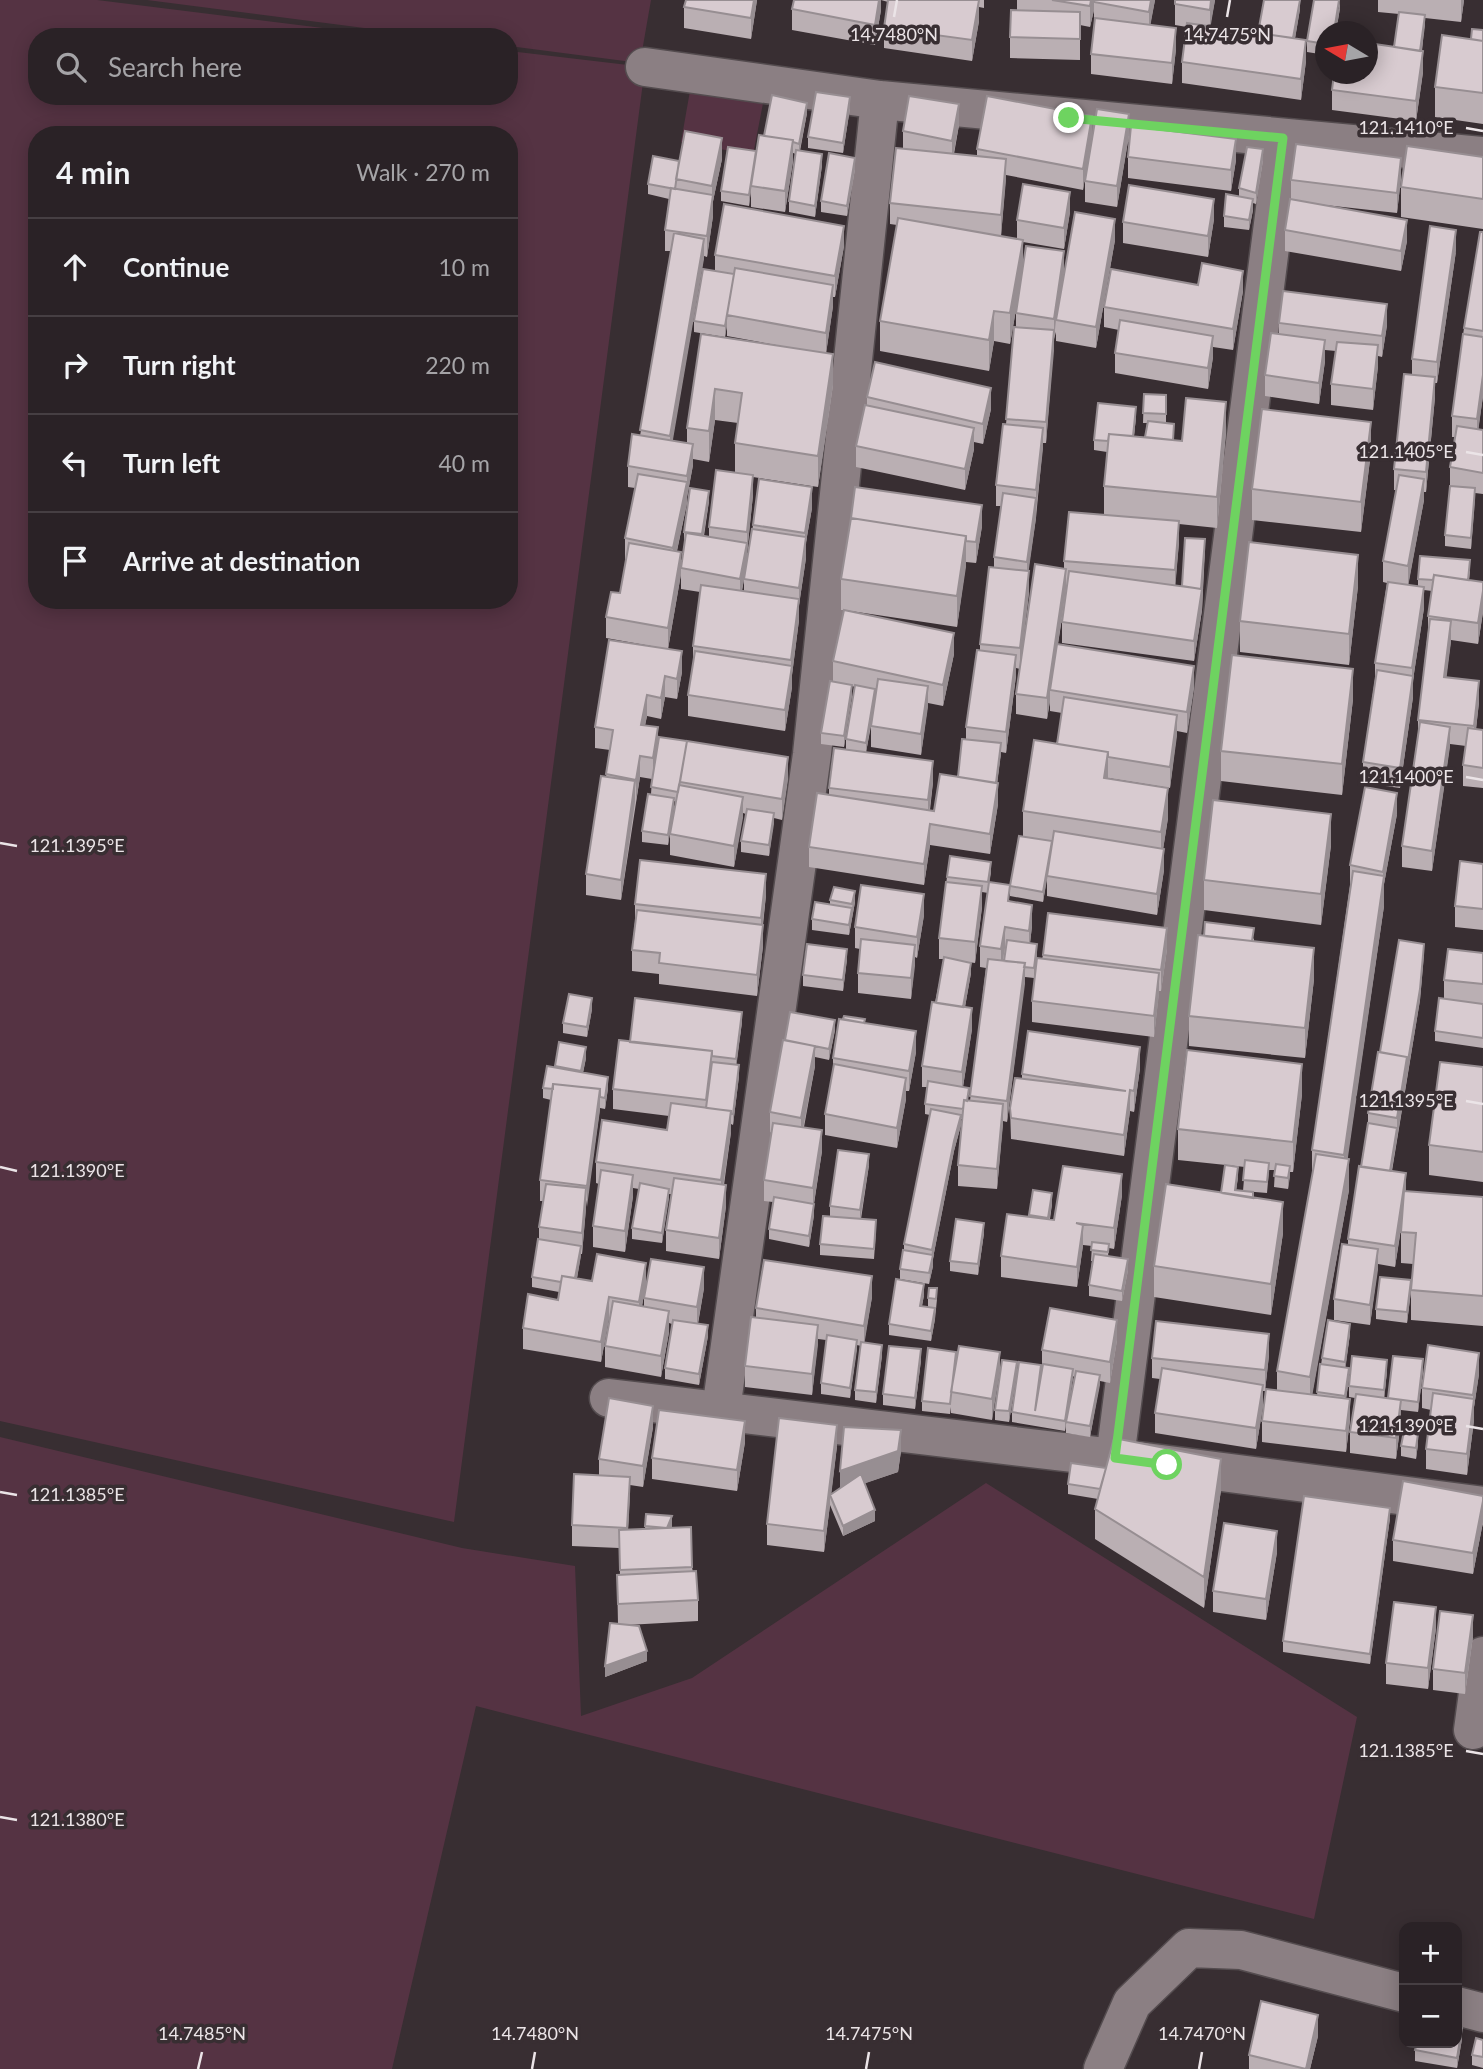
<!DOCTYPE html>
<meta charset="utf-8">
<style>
body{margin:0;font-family:Lato,sans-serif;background:#362f32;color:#f1f3f6}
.controls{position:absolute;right:21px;bottom:21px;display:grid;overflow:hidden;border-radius:14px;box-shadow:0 4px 18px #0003}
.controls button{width:63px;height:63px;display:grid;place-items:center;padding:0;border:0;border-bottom:2px solid #463f43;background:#2a2226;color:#f1f3f6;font:35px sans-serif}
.compass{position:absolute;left:1315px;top:21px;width:63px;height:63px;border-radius:50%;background:#2a2226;box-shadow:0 4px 18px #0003;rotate:280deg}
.stop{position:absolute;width:21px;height:21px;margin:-16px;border:5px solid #6ed360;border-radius:50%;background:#fff}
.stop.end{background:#6ed360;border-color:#fff;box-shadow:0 2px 7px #0008}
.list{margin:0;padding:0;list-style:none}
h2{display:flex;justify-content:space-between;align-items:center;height:91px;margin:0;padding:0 28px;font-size:30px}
h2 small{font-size:23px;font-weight:400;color:#a5a4a7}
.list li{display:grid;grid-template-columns:46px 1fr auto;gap:21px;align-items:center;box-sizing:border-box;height:98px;padding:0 28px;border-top:2px solid #463f43}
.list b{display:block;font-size:26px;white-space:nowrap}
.list em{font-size:23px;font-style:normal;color:#a5a4a7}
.icon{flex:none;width:38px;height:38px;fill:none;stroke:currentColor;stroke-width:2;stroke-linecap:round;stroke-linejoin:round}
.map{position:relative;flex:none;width:1483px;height:2069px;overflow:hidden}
.search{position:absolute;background:#2a2226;box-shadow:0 4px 18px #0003;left:28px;top:28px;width:490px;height:77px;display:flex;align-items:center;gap:18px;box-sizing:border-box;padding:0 24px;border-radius:28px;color:#a5a4a7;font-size:26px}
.panel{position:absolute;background:#2a2226;box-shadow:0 4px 18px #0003;left:28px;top:126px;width:490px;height:483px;border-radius:28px}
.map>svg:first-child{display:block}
.green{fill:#553343;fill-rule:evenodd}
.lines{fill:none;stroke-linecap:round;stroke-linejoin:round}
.minor-casing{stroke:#544c4f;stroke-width:41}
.minor{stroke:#8b7f83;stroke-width:38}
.wall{fill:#baafb3;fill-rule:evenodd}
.shaded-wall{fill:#978e92}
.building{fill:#d8cbd0;stroke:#978e92;stroke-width:2}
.route{stroke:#6ed360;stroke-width:9}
.ticks{fill:none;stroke:#ebe4e7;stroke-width:2.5}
.ticks-label{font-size:18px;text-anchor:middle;fill:#ebe4e7;stroke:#382e32;stroke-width:7;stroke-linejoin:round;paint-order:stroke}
</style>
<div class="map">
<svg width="1483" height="2069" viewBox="0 0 1483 2069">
<rect width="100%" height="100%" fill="#382e32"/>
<path class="green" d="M0 0H97L396 37H37V96H509V51L645 67 454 1522 0 1421ZM37 135H509V600H37Z
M147 0H651L640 63 509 46V37H434Z
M691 85 764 98 753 155 681 142Z
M0 1437 462 1548 575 1566 581 1716 692 1678 986 1483 1357 1717 1314 1919 476 1706 392 2069H0Z"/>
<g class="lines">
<defs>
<path id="minor" d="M645 67 880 100 1483 156
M609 1398 1115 1458 1483 1506
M721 1410 812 754 880 100
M1115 1458 1284 138
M1473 1730 1483 1656
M1457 2006 1483 2013
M1103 2069 1132 2003 1189 1948 1241 1950 1404 1993"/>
</defs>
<use href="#minor" class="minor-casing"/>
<use href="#minor" class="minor"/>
</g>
<path class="wall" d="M757 0 751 39 684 28V7Z
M794 0H984V8L979 7V21L972 61 884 48V28L888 2 881 0V10L875 45 792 30V9Z
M1017 0H1155L1150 25 1176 49 1172 84 1091 74V54L1095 23 1094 22V10L1090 27 1080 25V60L1010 58V37L1017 11Z
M1175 0H1215L1210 26 1258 33 1300 9 1295 38 1306 61 1301 100 1182 83V62L1187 27 1175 25Z
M1378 0H1464L1461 22 1425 18 1422 51 1423 72 1416 121 1332 110V90L1394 47 1399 14 1378 12Z
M1340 8 1336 32H1326V55L1307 52V41Z
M1483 30V124L1435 117V87L1471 39Z
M850 108 843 153 808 148V137Z
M807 113 800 151 822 165 815 217 789 212V201L796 154 793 153V161L785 212 751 207V190L749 206 721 201V191L756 151 764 136Z
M959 125 954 154 977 156V149L1092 136 1083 190 1006 175 1001 236 993 235 1017 239V220L1070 212 1064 249 1023 242V269L1064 272 1115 240 1096 348 1056 341V332L1054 339 1046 443H1043L1036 518 1028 571 1029 592 1020 669 1016 668V676L1006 753 1001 752 997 783 998 804 990 854 930 845 924 885 809 867V847L829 795V788L846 750V739L855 687 852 686V695L844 747 821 744V733L833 682V661L844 610H841V579L982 526 976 563 966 562 957 627 844 610 954 654 943 706 928 703 921 755 871 747V726L866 752 933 782 930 810 934 811 958 777 966 740V727L980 651V644L994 567V557L1001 506H996V485L1006 424 1016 327V313L1021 280 1010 344 994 341 989 371 880 351V321L897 225 890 224V203L903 148V131Z
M1129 135 1117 207 1085 202V181Z
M1128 157 1236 160 1231 191 1128 178Z
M1483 157V229L1401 217V187Z
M722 159 713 201V216L707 257 704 256 672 441 687 443V428L701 334 809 351 727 336V325L725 337 694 332V321L715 271V255L844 246 835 297H833V306L826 353 833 385 818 487 753 477V495L747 553V564L753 525 812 508 806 542V558L799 605V620L792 675V687L785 731 688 716V695L693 666V646L700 592 681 589V574L668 649 606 638V617L620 593 626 559H625V538L635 488 628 487V466L640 436 671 251H665V230L669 199 648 194V184L679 161ZM715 420 738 423 735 443V472L709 527V537L704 536 709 501 684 532V542H685L681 567 677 551 687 503V497L693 465V459L709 462ZM746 568 744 579V591H742Z
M1263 160 1256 204 1253 203V210L1249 230 1224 227V216L1239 197V188Z
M855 169 847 216 821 212V201Z
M1401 178 1397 213 1316 204 1407 241 1401 271 1285 251V230L1291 199V180Z
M1214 219 1208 257 1123 243V222Z
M1483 232V396L1478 430H1483V494L1475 493 1471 549 1445 546V535L1450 486V467L1455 437H1452V416L1464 328Z
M1456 251 1437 383H1435V397L1426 492H1424V500L1408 585 1418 586V579L1470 571 1469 580 1483 582V612L1478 644 1451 640 1446 677 1479 702 1476 729 1483 730V788L1463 786V765L1466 746 1450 744 1432 871 1402 867V846L1418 733V720L1428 631V616L1432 591 1424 590V608L1413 680V697L1400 788 1363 783V762L1375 679V663L1387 583 1383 582V561L1396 490H1394V469L1412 374V359Z
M1198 285 1243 291 1233 350 1213 347V357L1208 389 1115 373V353L1119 330 1104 327V307Z
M1279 323 1387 325 1382 357 1378 356V366L1373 410 1331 405V384L1336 351 1325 350V361L1319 404 1265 396V375L1279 334Z
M1144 394 1166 395V423L1174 435V440L1182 441 1226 432 1217 528 1179 524V542L1175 586H1182L1205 550 1202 610 1194 661 1062 643V622L1063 612 1058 644 1194 687 1187 733 1177 731 1170 788 1108 778 1168 818 1163 849 1164 870 1157 915 1047 896V877L1043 902 1010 896V886L1023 837V811L1057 744 1062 713 1050 711V701L1047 719 1016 714V694L1064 568V561L1104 515V486L1107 452 1094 450V440L1136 417 1134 436 1145 437 1147 423H1143Z
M867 397 991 409 983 444 974 442V449L965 490 856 467V446L867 405Z
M1371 452 1361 532 1252 520V489Z
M1358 586 1349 665 1240 652V621Z
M609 640 682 672 677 699 665 697 661 719 647 716 645 725 658 742 788 778 782 820 774 818 769 856 741 852V841L746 814 743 813 734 867 670 855V834L676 802 674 801V808L668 845 642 842V831L651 794 652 779 640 777 621 900 586 895V874L606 777 610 750 595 748V727Z
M1353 699 1342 795 1221 781V751Z
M1397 814 1384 884V906L1347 1159 1349 1190 1312 1394 1317 1395 1322 1358 1350 1334 1345 1368 1349 1379 1346 1398 1350 1420 1346 1452 1262 1442V1421L1277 1390V1371L1312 1176V1150L1350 886V865Z
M1331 845 1321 925 1204 910V880Z
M1483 864V930L1455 927V906Z
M991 872 989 882 1010 901 1032 926 1030 943 1037 954 1034 978 1025 977 1007 1122 1003 1121 997 1189 958 1186V1165L962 1119H961V1125L954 1151 933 1258V1266L929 1284 900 1279V1269L904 1250V1244L930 1115 925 1114V1104L927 1087H922V1066L944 959H939V938L947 877ZM982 892 988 893 980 946V967L986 968 970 1101H968L963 1087 972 1029 965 1007 971 973 968 962 975 963 982 907Z
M766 895 763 925V946L757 996 659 984V974L632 971V950L635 922V904Z
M830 900 855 902 849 935 812 930V919L830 904Z
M924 915 917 958 915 957 911 999 858 993V973L860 949 855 948V927Z
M1254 938V941L1314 979 1305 1058 1189 1046V1016Z
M1167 949 1161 991H1159L1154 1037 1032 1022V1001L1043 955Z
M1483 953V1048L1435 1041V1031L1444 999V980Z
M1424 954 1420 1000 1392 1171 1406 1191 1483 1197V1326L1411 1320V1290L1413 1264 1401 1263V1229L1395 1267 1378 1264 1370 1325 1334 1320V1299L1348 1245V1239L1368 1123V1113L1380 1052Z
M847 959 843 991 803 986V975Z
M592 1009 587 1037 563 1033V1023Z
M843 1019 865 1023 916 1052 909 1091H906V1099L897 1148 825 1135V1114L833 1070V1058Z
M742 1022 736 1065 739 1076 733 1125 731 1124V1132L724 1185 726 1206 719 1259 666 1251V1230L672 1194H669L662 1243 632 1239V1228L639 1189 633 1188V1196L625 1252 593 1247V1226L599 1184 596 1183V1162L667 1130 669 1116 613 1109V1089L630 1042Z
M835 1030 829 1060 815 1057V1066L804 1127 822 1151 814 1204V1215L809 1247 769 1239V1229L773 1202 764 1201V1180L772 1133 770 1132V1112L783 1040Z
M559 1042 586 1058 583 1073 608 1088 605 1109 600 1108 586 1207 582 1254H581L577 1278 592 1281 646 1284 642 1306 644 1307V1298L704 1288 698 1324 708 1336 699 1385 665 1379V1368L672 1324 669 1323V1332L661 1377 605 1367V1346L610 1318H609L601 1362 523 1349V1328L558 1300 559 1292 532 1287V1277L539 1240V1227L543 1201H540V1180L551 1100 543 1098V1088L555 1068Z
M1483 1067V1182L1429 1175V1145Z
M1140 1068 1134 1112 1130 1111 1124 1156 1011 1139 1010 1108 1022 1078V1074Z
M1302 1094 1293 1172H1290L1288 1189 1274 1187 1275 1170H1269L1267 1193 1243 1191 1245 1167 1178 1160V1129Z
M869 1165 861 1219 876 1230 874 1259 820 1255V1244L830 1216V1206Z
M1238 1177 1236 1190 1283 1233 1271 1315 1154 1297V1266L1221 1193Z
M1033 1190 1052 1204 1050 1219 1054 1220 1122 1195 1114 1249 1109 1248 1108 1256 1128 1270 1122 1301 1089 1296V1285L1092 1261H1091L1092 1246 1083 1245 1077 1287 1001 1277V1256L1029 1217Z
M984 1233 978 1275 950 1271V1261Z
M1411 1291 1407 1323 1376 1319V1309Z
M924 1295 922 1306 928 1307V1298L937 1299 935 1319 931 1341 889 1335V1324Z
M872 1297 864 1342 882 1355 876 1403 855 1400V1390L861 1346 857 1345 850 1398 821 1394V1383L826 1340 818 1339 812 1395 745 1387V1366L756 1317V1308Z
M1117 1340 1110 1383 1100 1381 1090 1437 1066 1433V1422L1074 1377 1073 1376 1065 1431 1012 1422V1412L1041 1378 1042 1371V1350Z
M1000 1352 992 1420 951 1413V1407L950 1414 922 1411V1401L956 1362Z
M1269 1355 1265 1391H1263V1406L1256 1449 1155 1433V1413L1160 1379 1152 1378V1358Z
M921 1360 915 1409 883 1405V1394Z
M1423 1370 1418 1412 1401 1410V1421L1396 1459 1350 1453V1432L1355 1398 1349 1397V1386L1387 1371 1384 1398H1388Z
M1017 1373 1009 1422 995 1420V1410Z
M1479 1374 1474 1407V1420L1467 1475 1426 1469V1449L1431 1410 1422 1408V1388Z
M653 1427 643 1487 630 1485 628 1529H645L646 1514 671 1528 692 1567 698 1600V1621L627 1625 647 1661 605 1677 618 1624 617 1575H620L619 1548 572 1546V1525L599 1476V1459Z
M745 1442 737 1491 652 1479V1458Z
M1418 1444 1416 1459 1401 1456V1446Z
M837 1446 831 1494 901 1451 898 1472 865 1483 875 1521 843 1536 830 1505 824 1552 767 1545V1524Z
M1068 1484 1221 1490 1204 1608 1095 1539V1509L1098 1499 1068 1494Z
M1483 1496V1522L1473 1574 1393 1561V1540Z
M1390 1518 1370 1664 1283 1652V1641Z
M1277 1552 1266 1620 1213 1612V1591Z
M1436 1628 1428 1689 1386 1684V1663Z
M1473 1636 1465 1694 1433 1690V1669Z
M1318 2036 1310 2069H1249V2055Z
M1462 2039 1457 2068 1415 2061V2050Z
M1483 2040V2068L1472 2065V2055Z"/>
<path class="shaded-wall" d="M754 0H757L751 39V18Z
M879 0H881V10L875 45V25Z
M979 0V21L972 61V40Z
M1091 0H1095L1094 2V10L1090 27V6Z
M1151 0H1155L1149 33V12Z
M1211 0H1215L1210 30V10Z
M1300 0V9L1293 51V40Z
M1340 0V8L1336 32H1334Z
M1461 0H1464L1461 22Z
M1425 15V26L1420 63V52Z
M1176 28V49L1172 84V63Z
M1306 40V61L1301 100V79Z
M1423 51V72L1416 121V101Z
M850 97V108L843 153V143Z
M807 103V113L799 154V144Z
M959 104V125L952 162V141Z
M1129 114V135L1117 207V186Z
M1092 116V136L1083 190V169Z
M722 138V159L713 201V216L707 257V236L712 202V186Z
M1236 139V160L1231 191V170Z
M793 140V161L785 212V191Z
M1263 149V160L1256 204V193Z
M756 151 751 190 749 206V195Z
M822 154V165L815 217V206Z
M855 158V169L847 216V206Z
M1401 158V178L1397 213V193Z
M1006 159V180L1001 236V215Z
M1070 192V212L1064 249V228Z
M1214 199V219L1208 257V236Z
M1253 199V210L1249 230V220Z
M1115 219V240L1096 348V327Z
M1407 220V241L1401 271V251Z
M844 226V246L835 297V276Z
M1456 230V251L1437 383V362Z
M704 239V259L670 457V436Z
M1023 240V271L1010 344V313Z
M1064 251V272L1056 320 1054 339V319Z
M1243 271V291L1233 350V329Z
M833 285V306L826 354V333Z
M1387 304V325L1382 357V336Z
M994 311V341L989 371V340Z
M727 315V325L725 337V326Z
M1054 330V351L1046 443V422Z
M1213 336V357L1208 389V368Z
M1325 340V361L1319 404V383Z
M1378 345V366L1373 410V389Z
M833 354V385L818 487V456Z
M1483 375V396L1477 440V419Z
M1435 377V397L1426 492V472Z
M991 388V409L983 444V424Z
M715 389V420L709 462V431Z
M1226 402V432L1217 528V497Z
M1136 407V417L1132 454V444Z
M1371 422V452L1361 532V502Z
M974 428V449L965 490V469Z
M1043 428V449L1036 511V490Z
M693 444V465L687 497V476Z
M753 475V495L747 553V532Z
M1424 479V500L1408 587V566Z
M687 482V503L673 569V548Z
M812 487V508L806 542V558L799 605V620L792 675V687L785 731V710L791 672V660L799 604V588L805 550V533Z
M1475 488V499L1471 549V538Z
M709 491V501L702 545V534Z
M1036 498V518L1027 583V562Z
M982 505V526L976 563V542Z
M1179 521V542L1175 591V570Z
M966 536V567L957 627V596Z
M1205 539 1202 610 1194 661V641Z
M747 543V564L740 600V579Z
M681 552V574L668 649V628Z
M1358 555V586L1349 665V634Z
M1066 569V589L1051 691 1050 690V701L1047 719V698Z
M1029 571V592L1020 669V648Z
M1424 587V608L1413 680V697L1400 788V768L1412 684V668Z
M1483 591V612L1478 644V623Z
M1451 621V642L1444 698V677Z
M954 633V654L943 706V685Z
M682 651V672L677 699V679Z
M1016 655V676L1006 753V732Z
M1194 666V687L1187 733V712Z
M1353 669V699L1342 795V764Z
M665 676V697L661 719V698Z
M1479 681V702L1474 747V726Z
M852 685V695L844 747V736Z
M928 686V707L921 755V734Z
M875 689V699L866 753V743Z
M647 695V716L641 746V725Z
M1177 715V736L1170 788V767Z
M658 727V748L653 779V758Z
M1450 727V747L1432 871V851Z
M1001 743V754L996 793 998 783V804L990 854V834Z
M1108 752V783L1104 778Z
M640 756V777L636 801V780Z
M788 757V778L782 820V799Z
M933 761V782L928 821V800Z
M635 781V802L621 900V880Z
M1168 788V818L1161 863V832Z
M1397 793V814L1384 884V906L1344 1185V1155L1383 887V872Z
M743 797V818L734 867V846Z
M674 798V808L668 845V835Z
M774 813V824L769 856V845Z
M1331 814V845L1321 925V894Z
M930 824V845L924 885V864Z
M1052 841V852L1043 902V892Z
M1164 849V870L1157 915V894Z
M991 862V872L988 893V882Z
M766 874V895L761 939V918Z
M982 886V907L975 963V942Z
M855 891V902L849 935V925Z
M924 894V915L917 958V937Z
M1032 905V926L1029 952V931Z
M763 925V946L757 996V975Z
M1005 927V948L1001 970V949Z
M1167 928V949L1161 991V970Z
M1037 944V954L1034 978V968Z
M1424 944 1420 1000 1397 1139V1118Z
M915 945V966L911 999V978Z
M1314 948V979L1305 1058V1028Z
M847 949V959L843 991V980Z
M971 963V973L963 1018V1007Z
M1025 963V984L1007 1122V1101Z
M1159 973V994L1154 1037V1016Z
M592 998V1009L587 1037V1027Z
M972 1008V1029L962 1093V1072Z
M742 1012V1022L736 1069V1059Z
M835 1020V1030L829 1060V1049Z
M916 1031V1052L909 1091V1071Z
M815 1046V1066L801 1139V1118Z
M586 1047V1058L581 1082V1071Z
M1140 1047V1068L1134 1112V1091Z
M1302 1064V1094L1293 1172V1142Z
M739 1065V1076L733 1125V1114Z
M608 1077V1088L605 1109V1098Z
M906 1078V1099L897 1148V1128Z
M600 1089V1110L587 1207V1186Z
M1130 1090V1111L1124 1156V1135Z
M1003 1104V1125L997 1189V1169Z
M731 1111V1132L721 1201V1180Z
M961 1115V1125L954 1151 933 1258V1266L929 1284 932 1250 954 1141Z
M1397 1128V1139L1389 1187V1176Z
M822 1130V1151L813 1209V1188Z
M869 1154V1165L860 1221V1210Z
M1349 1159V1190L1310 1408V1377Z
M1290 1166V1177L1288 1189V1178Z
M1238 1167V1177L1235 1200V1190Z
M1406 1173V1194L1395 1267V1246Z
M1122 1174V1195L1114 1249V1228Z
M633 1175V1196L625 1252V1231Z
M726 1185V1206L719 1259V1238Z
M586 1188V1209L582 1254V1233Z
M669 1189V1199L662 1243V1233Z
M1052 1193V1204L1048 1228V1218Z
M1283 1202V1233L1271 1315V1284Z
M814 1204V1215L809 1247V1236Z
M984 1223V1233L978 1275V1264Z
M1083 1225V1246L1077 1287V1267Z
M581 1246V1256L574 1295V1284Z
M1378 1249V1270L1370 1325V1305Z
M1128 1259V1270L1122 1301V1291Z
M646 1263V1284L639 1323V1302Z
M704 1267V1288L697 1328V1307Z
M872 1276V1297L864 1346V1326Z
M1411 1280V1291L1407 1323V1312Z
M924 1284V1295L920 1316V1306Z
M609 1297V1318L601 1362V1342Z
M935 1308V1319L931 1341V1331Z
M669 1311V1332L661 1377V1356Z
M1117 1320V1340L1110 1383V1362Z
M1350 1324V1334L1345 1372V1362Z
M708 1325V1336L699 1385V1374Z
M818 1325V1345L812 1395V1374Z
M1269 1334V1355L1265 1391V1370Z
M857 1340V1350L850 1398V1388Z
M882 1345V1355L876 1403V1392Z
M921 1349V1360L915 1409V1398Z
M1000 1352V1372L992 1420V1399Z
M1479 1353V1374L1474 1407V1420L1467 1475V1454L1473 1410V1395Z
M1423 1359V1370L1418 1412V1402Z
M1387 1360V1371L1384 1401V1390Z
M1017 1362V1373L1009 1422V1411Z
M1349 1368V1379L1345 1407V1396Z
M1073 1369V1379L1065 1431V1421Z
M1100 1375V1385L1090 1437V1426Z
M1263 1385V1406L1256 1449V1428Z
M1350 1399V1420L1346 1452V1431Z
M1401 1400V1421L1396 1459V1438Z
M653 1406V1427L643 1487V1466Z
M745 1421V1442L737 1491V1470Z
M837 1425V1446L831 1497 830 1495V1505L824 1552V1531Z
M901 1430V1451L898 1472 840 1492V1471Z
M1418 1434V1444L1416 1459V1448Z
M1221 1459V1490L1204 1608V1577Z
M630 1477V1498L627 1549V1528Z
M1483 1501V1522L1473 1574V1553Z
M1390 1508V1518L1370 1664V1654Z
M875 1510V1521L843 1536V1526Z
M672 1516V1527L667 1539V1528Z
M1277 1531V1552L1266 1620V1599Z
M1436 1607V1628L1428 1689V1668Z
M1473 1615V1636L1465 1694V1673Z
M647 1651V1661L605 1677V1666Z
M1318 2015V2036L1310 2069H1306Z
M1462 2028V2039L1457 2068V2058Z"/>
<path class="building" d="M686 0H754L751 18 684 7Z
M794 0H879L875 25 792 9Z
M888 0H979L972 40 884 28Z
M1052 0H1091L1090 6Z
M1094 0H1151L1149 12 1094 2Z
M1175 0H1211L1210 10 1175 4Z
M1264 0H1300L1293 38 1258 33Z
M1314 0H1339L1334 32H1326V44L1307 41Z
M1011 10 1080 12V39L1010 37Z
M1399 12 1425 15 1420 51 1394 47Z
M1095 18 1176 28 1172 63 1091 54Z
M1187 23 1306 40 1301 79 1182 62Z
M1472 29 1483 30V41L1471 39Z
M1442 35 1483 41V93L1435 87Z
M1368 43 1423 51 1416 101 1332 90 1334 74H1368Z
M816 92 850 97 843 143 808 137Z
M772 95 807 103 799 144 793 142V140L764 136Z
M909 96 959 104 952 141 903 131Z
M987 96 1092 116 1083 169 977 149Z
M1097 109 1129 114 1117 186 1085 181Z
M1131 126 1236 139 1231 170 1128 157Z
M685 131 722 138 712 186 676 179Z
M759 135 793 140 785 191 751 186Z
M1296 144 1401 158 1397 193 1291 180Z
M1407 146 1483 157V199L1401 187Z
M728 147 756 151 749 195 721 191Z
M1247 147 1263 149 1256 193 1239 188Z
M896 148 1006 159 1001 215 890 203Z
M796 150 822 154 815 206 789 201Z
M829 153 855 158 847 206 821 201Z
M653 156 679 161 675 189 648 184Z
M1023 184 1070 192 1064 228 1017 220Z
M1129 185 1214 199 1208 236 1123 222Z
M671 188 713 195 707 236 665 230Z
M1226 194 1253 199 1249 220 1224 216Z
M1290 199 1407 220 1401 251 1285 230Z
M724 204 844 226 835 276 715 255Z
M1075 212 1115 219 1096 327 1056 320Z
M898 218 1023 240 1010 313 994 311 989 340 880 321Z
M1430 226 1456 230 1437 362 1412 359Z
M1480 232H1483V331L1464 328Z
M674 233 704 239 670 436 640 430Z
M1026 246 1064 251 1054 319 1016 313Z
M1202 263 1243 271 1233 329 1104 307 1111 269 1198 285Z
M735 268 833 285 826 333 727 315Z
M703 269 734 274 725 326 694 321Z
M1283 291 1387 304 1382 336 1279 323Z
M1120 320 1213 336 1208 368 1115 353Z
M1014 327 1054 330 1046 422 1006 419Z
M1271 333 1325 340 1319 383 1265 375Z
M701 334 833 354 818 456 735 443 742 393 715 389 709 431 687 428Z
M1463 334 1483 337V375L1477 419 1452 416Z
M1337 342 1378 345 1373 389 1331 384Z
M875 362 991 388 983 424 867 397Z
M1404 374 1435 377 1426 472 1394 469Z
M1144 394 1166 395V414L1143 413Z
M1186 398 1226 402 1217 497 1104 486 1109 434 1182 441Z
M1098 403 1136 407 1133 436 1109 434 1108 441 1094 440Z
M865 405 974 428 965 469 856 446Z
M1262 409 1371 422 1361 502 1252 489Z
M1148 421 1174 424 1173 440 1145 437Z
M1003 424 1043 428 1036 490 996 485Z
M1457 426 1483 430V473L1450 467Z
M632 434 693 444 687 476 628 466Z
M716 470 753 475 747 532 709 527Z
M638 474 687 482 673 548 625 538Z
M1399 475 1424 479 1408 566 1383 561Z
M759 479 812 487 805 533 753 525Z
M1450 486 1475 488 1471 538 1445 535Z
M855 487 982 505 976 542 966 541V536L851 518Z
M690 488 709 491 702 534 684 532Z
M1003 493 1036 498 1027 562 994 557Z
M1069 512 1179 521 1175 570 1064 561Z
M851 518 966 536 957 596 841 579Z
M752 529 806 537 799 588 744 579Z
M686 533 747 543 740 579 681 568Z
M1185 538 1205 539 1201 589 1182 586Z
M1249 542 1358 555 1349 634 1240 621Z
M629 543 681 552 668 628 606 617 611 592 620 593Z
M1420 556 1470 560 1468 580 1434 575 1433 580 1418 579Z
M1035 564 1066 569 1047 698 1016 694Z
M989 567 1029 571 1020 648 980 644Z
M1069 571 1202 589 1194 641 1062 622Z
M1434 575 1483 582V591L1478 623 1428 616Z
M1388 582 1424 587 1412 668 1375 663Z
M701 585 799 599 791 660 693 646Z
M844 610 954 633 943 685 833 661Z
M1430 619 1451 621 1444 677 1479 681 1474 726 1418 720Z
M609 640 682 651 677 679 665 676 661 698 647 695 641 725 658 727 653 758 640 756 636 780 606 774 613 730 595 727Z
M1057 644 1194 666 1187 712 1050 690Z
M977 650 1016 655 1006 732 966 727Z
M695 651 792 666 785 710 688 695Z
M1232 655 1353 669 1342 764 1221 751Z
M1377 670 1413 676 1400 768 1363 762Z
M878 679 928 686 921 734 871 726Z
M830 681 852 685 844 736 821 733Z
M855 685 875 689 866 743 846 739Z
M1064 697 1177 715 1170 767 1108 757V752L1057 744Z
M1420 722 1450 727 1432 851 1402 846Z
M1468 728 1483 730V768L1463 765Z
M659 737 687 741 678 792 651 787Z
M962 739 1001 743 996 783 958 777Z
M1034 740 1108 752 1104 778 1168 788 1161 832 1023 811Z
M687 741 788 757 782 799 680 782Z
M834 748 933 761 928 800 829 788Z
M940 774 998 783 990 834 930 824 924 864 809 847 817 793 934 811Z
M601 776 635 781 621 880 586 874Z
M679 785 743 797 734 846 670 834Z
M1365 787 1397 793 1383 872 1350 865Z
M648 794 674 798 668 835 642 831Z
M1213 800 1331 814 1321 894 1204 880Z
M747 809 774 813 769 845 741 841Z
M1054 831 1164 849 1157 894 1047 876Z
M1019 836 1052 841 1043 892 1010 886Z
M950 856 991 862 988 882 947 877Z
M640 860 766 874 761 918 635 904Z
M1460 861 1483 864V909L1455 906Z
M1353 871 1384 876 1344 1155 1312 1150Z
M946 882 982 886 975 942 939 938Z
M989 882 1010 885 1008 901 1032 905 1029 931 1005 927 1001 949 980 946Z
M861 885 924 894 917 937 855 927Z
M834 887 855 891 852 904 830 900Z
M815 902 852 908 849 925 812 919Z
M637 910 763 925 757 975 659 963 660 953 632 950Z
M1048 913 1167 928 1161 970 1043 955Z
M1205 922 1254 928 1252 941 1204 936Z
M1198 935 1314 948 1305 1028 1189 1016Z
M861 939 915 945 911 978 858 973Z
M1007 940 1037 944 1034 968 1024 967 1025 963 1004 961Z
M1399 940 1424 944 1420 989 1407 1067V1057L1380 1052Z
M807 944 847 949 843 980 803 975Z
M1448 949 1483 953V984L1444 980Z
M944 957 971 963 963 1007 936 1003Z
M1037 958 1159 973 1154 1016 1032 1001Z
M988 959 1025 963 1007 1101 970 1096Z
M569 994 592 998 587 1027 563 1023Z
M635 998 742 1012 736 1059 712 1056V1051L630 1042Z
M1439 998 1483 1004V1038L1435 1031Z
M932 1002 972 1008 962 1072 922 1066Z
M790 1012 835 1020 829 1049 785 1040Z
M844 1016 865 1019 864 1023 843 1019Z
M839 1019 916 1031 909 1071 833 1058Z
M1028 1031 1140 1047 1134 1091 1130 1090 1124 1135 1011 1118 1010 1108 1015 1078 1126 1091 1022 1074Z
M619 1040 712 1051 706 1100 613 1089Z
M783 1040 815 1046 801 1118 770 1112Z
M559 1042 586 1047 581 1071 555 1066Z
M1187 1050 1302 1064 1293 1142 1178 1129Z
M1378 1052 1407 1057 1397 1118 1368 1113Z
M712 1062 739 1065 733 1114H731V1111L706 1108Z
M1440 1062 1483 1067V1152L1429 1145Z
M834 1064 906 1078 897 1128 825 1114Z
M547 1066 608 1077 605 1098 600 1097V1089L553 1084V1089L543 1088Z
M928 1081 969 1088 967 1101 964 1100 963 1109 925 1104Z
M553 1084 600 1089 587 1186 540 1180Z
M964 1100 1003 1104 997 1169 958 1165Z
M671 1103 731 1111 721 1180 596 1162 602 1120 667 1130Z
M931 1109 961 1115 954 1141 932 1250 904 1244Z
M773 1123 822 1130 813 1188 764 1180Z
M1368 1123 1397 1128 1390 1171 1361 1167Z
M838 1150 869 1154 860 1210 830 1206Z
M1316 1154 1349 1159 1310 1377 1277 1371Z
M1245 1160 1269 1163 1267 1182 1243 1180Z
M1276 1164 1290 1166 1288 1178 1274 1176Z
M1225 1165 1238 1167 1235 1190 1253 1192V1198L1221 1193Z
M1063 1166 1122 1174 1114 1228 1076 1223 1083 1225 1077 1267 1001 1256 1007 1214 1054 1220Z
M1359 1166 1406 1173 1395 1246 1348 1239Z
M601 1170 633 1175 625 1231 593 1226Z
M674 1178 726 1185 719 1238 666 1230Z
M640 1183 669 1189 662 1233 632 1228Z
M546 1184 586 1188 582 1233 539 1227Z
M1166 1184 1283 1202 1271 1284 1154 1266Z
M1033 1190 1052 1193 1048 1218 1029 1215Z
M1404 1191 1483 1197V1296L1411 1290 1416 1233 1401 1232Z
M774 1197 814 1204 809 1236 769 1229Z
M823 1216 876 1220 874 1249 820 1244Z
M956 1219 984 1223 978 1264 950 1261Z
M538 1239 581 1246 575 1278 562 1276 561 1282 532 1277Z
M1092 1242 1109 1244 1108 1252 1091 1250Z
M1342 1244 1378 1249 1370 1305 1334 1299Z
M903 1250 933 1255 929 1273 900 1269Z
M597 1254 646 1263 639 1302 609 1297 601 1342 523 1328 528 1294 558 1300 562 1276 592 1281Z
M1094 1254 1128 1259 1122 1291 1089 1285Z
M651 1259 704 1267 697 1307 644 1298Z
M764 1260 872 1276 864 1326 756 1308Z
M1380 1277 1411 1280 1407 1312 1376 1309Z
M896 1279 924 1284 920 1306 935 1308 931 1331 889 1324Z
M929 1288H937L936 1299 928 1298Z
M613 1301 669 1311 661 1356 605 1346Z
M1050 1308 1117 1320 1110 1362 1042 1350Z
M751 1317 818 1325 812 1374 745 1366Z
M673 1320 708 1325 699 1374 665 1368Z
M1328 1320 1350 1324 1345 1362 1322 1358Z
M1156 1321 1269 1334 1265 1370 1152 1358Z
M827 1335 857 1340 850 1388 821 1383Z
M861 1342 882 1345 876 1392 855 1390Z
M1428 1345 1479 1353 1473 1395 1422 1388Z
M889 1346 921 1349 915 1398 883 1394Z
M959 1346 1000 1352 992 1399 951 1392Z
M928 1348 956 1352 950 1404 922 1401Z
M1352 1356 1387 1360 1384 1390 1349 1386Z
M1393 1356 1423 1359 1418 1402 1388 1398Z
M1002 1360 1017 1362 1009 1411 995 1410Z
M1019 1362 1041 1365 1035 1411 1043 1364 1073 1369 1065 1421 1012 1412Z
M1320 1364 1349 1368 1345 1396 1317 1392Z
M1162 1368 1263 1385 1256 1428 1155 1413Z
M1076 1371 1100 1375 1090 1426 1066 1422Z
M1266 1389 1350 1399 1346 1431 1262 1421Z
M1433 1393 1474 1399 1467 1454 1426 1449Z
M1356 1394 1401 1400 1396 1438 1350 1432Z
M609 1398 653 1406 643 1466 599 1459Z
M659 1410 745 1421 737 1470 652 1458Z
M779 1418 837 1425 824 1531 767 1524Z
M844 1427 901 1430 898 1451 840 1471Z
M1404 1431 1418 1434 1416 1448 1401 1446Z
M1114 1438 1221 1459 1204 1577 1095 1509Z
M1071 1463 1106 1468 1100 1489 1068 1484Z
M574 1474 630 1477 627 1528 572 1525Z
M861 1474 875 1510 843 1526 830 1495Z
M1403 1481 1483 1496V1501L1473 1553 1393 1540Z
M1304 1496 1390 1508 1370 1654 1283 1641Z
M646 1514 672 1516 667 1528 645 1526Z
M1224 1523 1277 1531 1266 1599 1213 1591Z
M691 1527 692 1567 620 1570 619 1530Z
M696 1571 698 1600 618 1604 617 1575Z
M1394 1602 1436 1607 1428 1668 1386 1663Z
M1440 1611 1473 1615 1465 1673 1433 1669Z
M610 1623 639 1626 647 1651 605 1666Z
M1261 2001 1318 2015 1306 2069 1249 2055Z
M1457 2027 1462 2028 1457 2058 1415 2050 1417 2043H1457Z
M1476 2038 1483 2040V2057L1472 2055Z"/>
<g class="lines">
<path class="route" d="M1069 118 1283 138 1115 1458 1167 1465"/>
</g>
<path class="ticks" d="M894 17 897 0M1227 17 1230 0M1466 128 1483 131M1466 452 1483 455M1466 777 1483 780M0 843 17 846M1466 1101 1483 1104M0 1167 17 1171M1466 1426 1483 1429M0 1492 17 1495M1466 1751 1483 1754M0 1817 17 1820M198 2069 202 2052M532 2069 535 2052M866 2069 869 2052M1199 2069 1202 2052"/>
<g class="ticks-label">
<text x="894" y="41">14.7480°N</text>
<text x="1227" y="41">14.7475°N</text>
<text x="1406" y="134">121.1410°E</text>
<text x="1406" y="458">121.1405°E</text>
<text x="1406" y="783">121.1400°E</text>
<text x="77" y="852">121.1395°E</text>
<text x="1406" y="1107">121.1395°E</text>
<text x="77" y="1177">121.1390°E</text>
<text x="1406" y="1432">121.1390°E</text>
<text x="77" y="1501">121.1385°E</text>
<text x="1406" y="1757">121.1385°E</text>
<text x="77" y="1826">121.1380°E</text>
<text x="202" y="2040">14.7485°N</text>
<text x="535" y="2040">14.7480°N</text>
<text x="869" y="2040">14.7475°N</text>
<text x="1202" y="2040">14.7470°N</text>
</g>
</svg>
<div class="controls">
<button>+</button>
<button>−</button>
</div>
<svg class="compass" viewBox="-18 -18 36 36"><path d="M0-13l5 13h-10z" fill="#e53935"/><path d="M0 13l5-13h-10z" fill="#a5a4a7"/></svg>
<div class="stop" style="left:1167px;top:1465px"></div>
<div class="stop end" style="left:1069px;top:118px"></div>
<div class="search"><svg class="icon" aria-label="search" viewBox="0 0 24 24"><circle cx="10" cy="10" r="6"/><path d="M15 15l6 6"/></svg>Search here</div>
<section class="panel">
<h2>4 min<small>Walk · 270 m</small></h2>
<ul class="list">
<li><svg class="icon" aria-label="ahead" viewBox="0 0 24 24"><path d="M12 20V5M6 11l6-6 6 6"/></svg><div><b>Continue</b></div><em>10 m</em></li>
<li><svg class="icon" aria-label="right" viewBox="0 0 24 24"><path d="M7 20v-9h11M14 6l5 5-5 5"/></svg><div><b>Turn right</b></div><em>220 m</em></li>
<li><svg class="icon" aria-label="left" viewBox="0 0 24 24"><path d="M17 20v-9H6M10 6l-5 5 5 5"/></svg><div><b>Turn left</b></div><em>40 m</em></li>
<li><svg class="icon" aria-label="arrive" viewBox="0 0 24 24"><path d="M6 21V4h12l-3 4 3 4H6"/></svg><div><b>Arrive at destination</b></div></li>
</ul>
</section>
</div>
